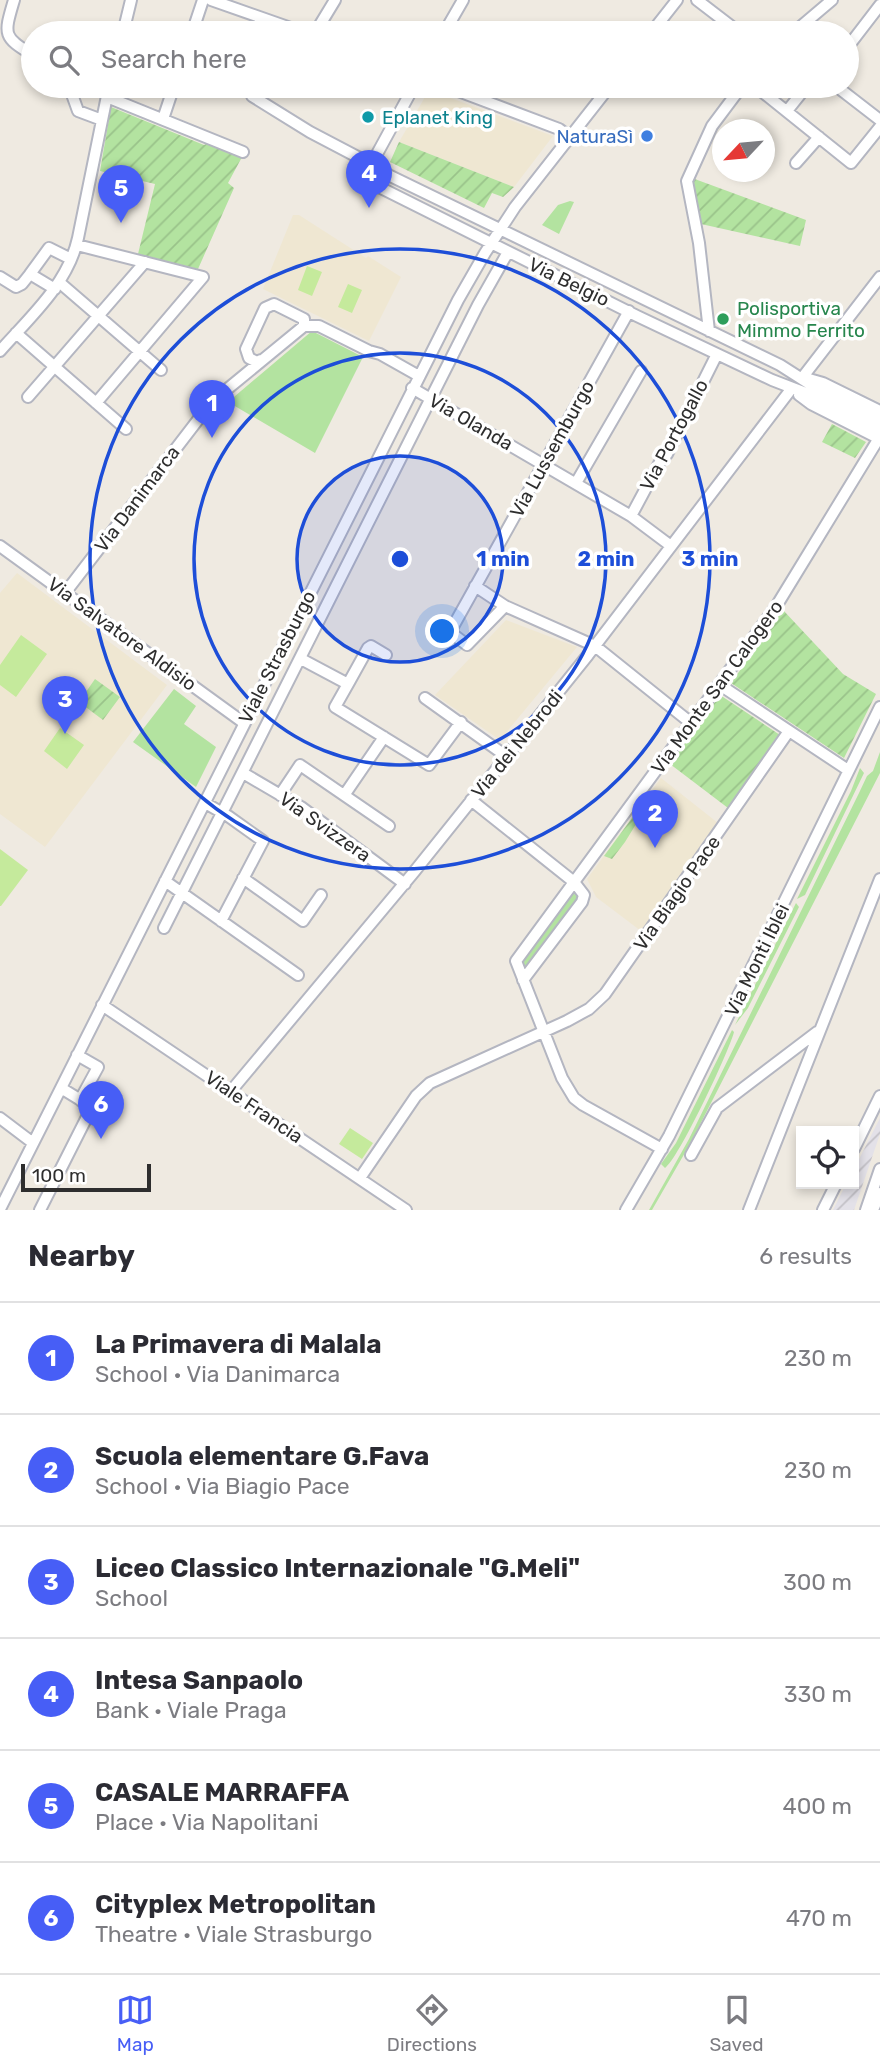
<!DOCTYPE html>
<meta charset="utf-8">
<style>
body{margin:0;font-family:Rubik,sans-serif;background:#f7f7f7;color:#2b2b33}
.controls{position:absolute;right:21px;bottom:21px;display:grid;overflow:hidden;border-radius:0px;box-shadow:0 4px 10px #0003}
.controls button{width:63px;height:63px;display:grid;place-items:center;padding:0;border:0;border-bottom:2px solid #e1e1e2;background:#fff;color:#2b2b33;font:35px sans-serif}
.compass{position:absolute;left:712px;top:119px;width:63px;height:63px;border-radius:50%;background:#fff;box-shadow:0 4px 10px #0003;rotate:244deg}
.scale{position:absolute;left:21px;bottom:18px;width:130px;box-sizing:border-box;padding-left:7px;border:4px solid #2e2e2e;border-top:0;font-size:19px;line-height:24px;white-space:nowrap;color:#2e2e2e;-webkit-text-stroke:5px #fff;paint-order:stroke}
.you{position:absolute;left:443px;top:632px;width:24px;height:24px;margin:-18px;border:5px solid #fff;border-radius:50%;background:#1a73e8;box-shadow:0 0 0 10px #1a73e833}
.badge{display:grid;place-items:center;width:46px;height:46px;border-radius:50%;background:#475ef6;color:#fff;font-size:23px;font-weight:700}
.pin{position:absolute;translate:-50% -58px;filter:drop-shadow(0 2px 4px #0008)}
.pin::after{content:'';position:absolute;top:37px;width:24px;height:21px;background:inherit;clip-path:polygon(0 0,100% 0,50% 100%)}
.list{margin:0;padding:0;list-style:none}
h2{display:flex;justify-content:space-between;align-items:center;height:91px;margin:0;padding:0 28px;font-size:30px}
h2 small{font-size:23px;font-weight:400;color:#7c7c81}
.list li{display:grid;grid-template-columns:46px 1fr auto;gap:21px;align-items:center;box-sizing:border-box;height:112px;padding:0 28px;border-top:2px solid #e1e1e2}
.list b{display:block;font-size:26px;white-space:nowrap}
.list p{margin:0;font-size:23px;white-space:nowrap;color:#7c7c81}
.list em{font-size:23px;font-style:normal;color:#7c7c81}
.icon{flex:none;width:38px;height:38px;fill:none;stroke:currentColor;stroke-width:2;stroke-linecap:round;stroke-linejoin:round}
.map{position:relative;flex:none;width:880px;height:1210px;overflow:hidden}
.search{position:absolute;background:#fff;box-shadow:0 4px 10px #0003;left:21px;right:21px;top:21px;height:77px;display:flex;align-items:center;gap:18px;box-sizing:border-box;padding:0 24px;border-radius:38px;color:#7c7c81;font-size:26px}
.sheet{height:763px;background:#fff}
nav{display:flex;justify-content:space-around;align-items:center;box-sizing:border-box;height:98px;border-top:2px solid #e1e1e2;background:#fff;font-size:19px;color:#7c7c81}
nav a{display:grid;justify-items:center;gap:4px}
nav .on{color:#475ef6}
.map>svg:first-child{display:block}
.industrial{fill:url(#industrial-furrows)}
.education{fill:#efe7d2}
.grass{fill:#b3e3a0}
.garden{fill:url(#garden-furrows)}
.pitch{fill:#c5ea9c}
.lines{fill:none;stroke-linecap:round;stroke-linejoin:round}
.minor-casing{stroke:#b4b6c1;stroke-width:14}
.minor{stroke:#fff;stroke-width:10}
.ring{fill:none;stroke:#1d4ed8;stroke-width:3.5}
.culture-dot{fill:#0f9aa8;stroke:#fff;stroke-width:2.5}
.shop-dot{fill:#3f7fe0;stroke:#fff;stroke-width:2.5}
.leisure-dot{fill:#2e9e5b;stroke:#fff;stroke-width:2.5}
.labels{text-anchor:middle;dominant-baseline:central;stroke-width:7;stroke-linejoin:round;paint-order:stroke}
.culture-label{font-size:19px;fill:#0d838f;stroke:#fff;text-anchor:start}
.shop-label{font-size:19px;fill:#366cbe;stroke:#fff;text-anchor:end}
.street-label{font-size:19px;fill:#2e2e2e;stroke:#fff}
.leisure-label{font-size:19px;fill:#27864d;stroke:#fff;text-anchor:start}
.centre{fill:#1d4ed8;stroke:#fff;stroke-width:3.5}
.ring-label{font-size:21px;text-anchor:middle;font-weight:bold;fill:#1d4ed8;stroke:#fff;stroke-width:7;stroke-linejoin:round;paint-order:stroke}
</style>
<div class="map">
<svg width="880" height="1210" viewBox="0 0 880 1210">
<defs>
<pattern id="industrial-furrows" width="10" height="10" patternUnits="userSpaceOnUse" patternTransform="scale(1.75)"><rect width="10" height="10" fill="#e3e1e8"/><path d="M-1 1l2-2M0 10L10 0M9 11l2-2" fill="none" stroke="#c3c1c7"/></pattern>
<pattern id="garden-furrows" width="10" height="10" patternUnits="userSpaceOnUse" patternTransform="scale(1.75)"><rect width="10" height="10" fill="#b3e3a0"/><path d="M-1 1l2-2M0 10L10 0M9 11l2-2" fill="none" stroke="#9ac38a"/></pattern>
</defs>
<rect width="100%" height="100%" fill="#efeae1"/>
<path class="industrial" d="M880 1118V1134L854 1210H833L846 1184H854V1169Z"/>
<path class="education" d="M429 90 553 136 514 187 399 142Z
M293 215H299L366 258 368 256 401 277 369 341 263 289Z
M17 573 167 685 45 847 0 814V593Z
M506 620 577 647 500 740 435 695Z
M661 778 718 823 641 931 596 897 587 879Z"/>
<path class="grass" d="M570 201 574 202 559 234 542 225 558 205Z
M312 331 363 357 315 453 228 402Z
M174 689 196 706 184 724 216 747 196 787 133 742Z
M880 752V773L690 1144 652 1210H649L689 1139 859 793 867 776 873 771Z
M860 768 864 773 805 895 797 899 851 791Z
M571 891 580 899 525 971 521 962Z
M796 903 799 907 748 1008 735 1025Z
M732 1030 734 1032C729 1052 678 1160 665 1168L661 1164 676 1143Z"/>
<path class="garden" d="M111 107 204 145 208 143 242 157 228 183 234 188 198 269 138 254 155 184 100 171Z
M399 142 514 187 503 197 492 193 484 208 390 162Z
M692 178 806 220 800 246 701 224Z
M832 424 866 442 855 458 822 442Z
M783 610 843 674 876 694 844 758 731 683Z
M95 679 120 697 103 720 79 702Z
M720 695 780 735 728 808 670 764Z
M646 799 649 803 625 842 612 859 604 856Z"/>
<path class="pitch" d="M307 266 322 272 312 296 298 290Z
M348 284 362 290 352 313 338 307Z
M21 635 47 654 16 697 0 685V665Z
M60 728 84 745 67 769 44 751Z
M0 849 28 870 1 906H0Z
M350 1128 373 1143 362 1159 339 1144Z"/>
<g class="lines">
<defs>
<path id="minor" d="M14 0C4 34 2 37 33 55
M211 0 305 33
M697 0 740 33
M123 33 131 0
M192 33 203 0
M315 33 335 0
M444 33 463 0
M651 33 677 0
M793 33 832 0
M847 48 880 5
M69 86 78 111 102 120
M414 86 365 176 369 182 637 316 772 380 816 397 880 429
M445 86 559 129 570 137
M755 86 851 163 880 127
M836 86 880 120
M252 96 310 132 371 164 376 169 780 365 819 390 880 420
M107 97 243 152
M787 111 807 86
M163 119 174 86
M796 163 819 137
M77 245 203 277 96 403
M0 277 16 287 22 284 30 274
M59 282 161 370
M55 289 30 274 49 248 71 259
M629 311 450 632 467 645 505 606 595 646 691 723
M709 331 699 243 687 181 712 126 742 86
M16 333 126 429
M0 351C30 317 68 284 78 238L109 86
M261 360 257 362 249 358 246 349 265 308 274 304 304 319V326
M802 378 880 277
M809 379 823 383 880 411
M412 388 631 516 671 546
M799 395 811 404 880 439
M28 397 145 262
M576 483 641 371
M631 516 661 460 667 454 717 354
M0 546 244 723
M475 586 505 606
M65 593 207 408 220 395 304 326H319L369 351 380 354 419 376
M301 659 348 684 335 707 429 765 461 722
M348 684 368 648 371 646 386 655
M720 685 848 770
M425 698 506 756
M243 773 301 807 405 884
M345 794 384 737
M280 795 300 765 389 826
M471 800 574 882 584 895 582 902 523 980
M205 803 228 816 263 841 221 921
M243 878 303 921 321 895
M165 881 298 975
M164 928 431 398 478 305 508 252
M102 1005 406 1210
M77 1055 98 1067 80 1100
M231 1091 414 872 588 655 792 388
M0 1118 33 1143
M662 1149 583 1105 574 1098 562 1078 516 961 754 637 777 605 879 438
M854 1149 880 1096
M691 1155 717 1108 817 1032
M360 1178 416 1096 430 1083 567 1021 589 1009 605 994 789 731
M0 1209 458 300 485 253 515 207 610 86
M40 1210 92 1107 61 1088
M626 1210 669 1136 880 707
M749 1210 880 879
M823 1210 836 1184
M866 1210 880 1169
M873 1210 880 1193"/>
</defs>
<use href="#minor" class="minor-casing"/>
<use href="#minor" class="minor"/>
</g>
<circle cx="400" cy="559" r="103" fill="#1d4ed8" fill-opacity=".12"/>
<g class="ring">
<circle cx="400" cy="559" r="103"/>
<circle cx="400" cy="559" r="206"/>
<circle cx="400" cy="559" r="310"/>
</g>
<circle class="culture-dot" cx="368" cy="117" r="7"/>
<circle class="shop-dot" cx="647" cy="136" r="7"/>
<circle class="leisure-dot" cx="723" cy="319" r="7"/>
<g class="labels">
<g class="culture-label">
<text x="382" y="117">Eplanet King</text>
</g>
<g class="shop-label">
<text x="633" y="136">NaturaSì</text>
</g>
<g class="street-label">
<text transform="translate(569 282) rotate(26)">Via Belgio</text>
<text transform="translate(471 422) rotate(30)">Via Olanda</text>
<text transform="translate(674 435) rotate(-62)">Via Portogallo</text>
<text transform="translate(552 449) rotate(-61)">Via Lussemburgo</text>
<text transform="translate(137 499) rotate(-53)">Via Danimarca</text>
<text transform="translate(122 634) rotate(36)">Via Salvatore Aldisio</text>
<text transform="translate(277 657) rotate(-63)">Viale Strasburgo</text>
<text transform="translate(717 687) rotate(-54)">Via Monte San Calogero</text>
<text transform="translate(517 744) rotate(-51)">Via dei Nebrodi</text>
<text transform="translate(325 827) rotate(35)">Via Svizzera</text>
<text transform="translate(677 893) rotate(-55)">Via Biagio Pace</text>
<text transform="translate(757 960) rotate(-64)">Via Monti Iblei</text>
<text transform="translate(254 1107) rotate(34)">Viale Francia</text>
</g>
<g class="leisure-label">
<text x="737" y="308">Polisportiva<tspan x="737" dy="22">Mimmo Ferrito</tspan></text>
</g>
</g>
<circle cx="400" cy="559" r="10" class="centre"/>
<g class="ring-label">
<text x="503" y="566">1 min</text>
<text x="606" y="566">2 min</text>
<text x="710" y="566">3 min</text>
</g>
</svg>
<div class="controls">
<button><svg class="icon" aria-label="locate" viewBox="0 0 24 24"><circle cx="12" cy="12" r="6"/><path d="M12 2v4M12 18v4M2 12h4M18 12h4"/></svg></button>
</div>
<svg class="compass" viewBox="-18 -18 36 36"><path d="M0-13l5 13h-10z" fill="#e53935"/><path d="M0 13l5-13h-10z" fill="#7c7c81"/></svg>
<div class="scale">100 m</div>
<div class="you"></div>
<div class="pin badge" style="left:212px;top:438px">1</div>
<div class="pin badge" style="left:655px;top:848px">2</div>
<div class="pin badge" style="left:65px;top:734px">3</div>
<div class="pin badge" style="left:369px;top:208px">4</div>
<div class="pin badge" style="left:121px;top:223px">5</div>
<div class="pin badge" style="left:101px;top:1139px">6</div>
<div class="search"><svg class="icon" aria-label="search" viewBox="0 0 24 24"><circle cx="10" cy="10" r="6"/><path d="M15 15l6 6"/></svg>Search here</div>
</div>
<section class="sheet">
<h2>Nearby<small>6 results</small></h2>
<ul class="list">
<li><span class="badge">1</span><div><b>La Primavera di Malala</b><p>School · Via Danimarca</p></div><em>230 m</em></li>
<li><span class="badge">2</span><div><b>Scuola elementare G.Fava</b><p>School · Via Biagio Pace</p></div><em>230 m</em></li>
<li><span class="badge">3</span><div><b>Liceo Classico Internazionale &quot;G.Meli&quot;</b><p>School</p></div><em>300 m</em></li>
<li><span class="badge">4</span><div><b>Intesa Sanpaolo</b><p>Bank · Viale Praga</p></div><em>330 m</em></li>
<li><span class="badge">5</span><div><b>CASALE MARRAFFA</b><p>Place · Via Napolitani</p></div><em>400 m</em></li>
<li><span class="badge">6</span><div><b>Cityplex Metropolitan</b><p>Theatre · Viale Strasburgo</p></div><em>470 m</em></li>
</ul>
</section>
<nav>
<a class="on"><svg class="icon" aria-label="map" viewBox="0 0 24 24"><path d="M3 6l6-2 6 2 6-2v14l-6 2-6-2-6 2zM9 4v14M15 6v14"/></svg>Map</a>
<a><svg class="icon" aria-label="directions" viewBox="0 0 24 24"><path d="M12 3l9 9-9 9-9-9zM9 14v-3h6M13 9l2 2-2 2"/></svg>Directions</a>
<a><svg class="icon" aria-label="saved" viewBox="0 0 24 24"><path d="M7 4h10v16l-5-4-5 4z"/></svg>Saved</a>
</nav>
